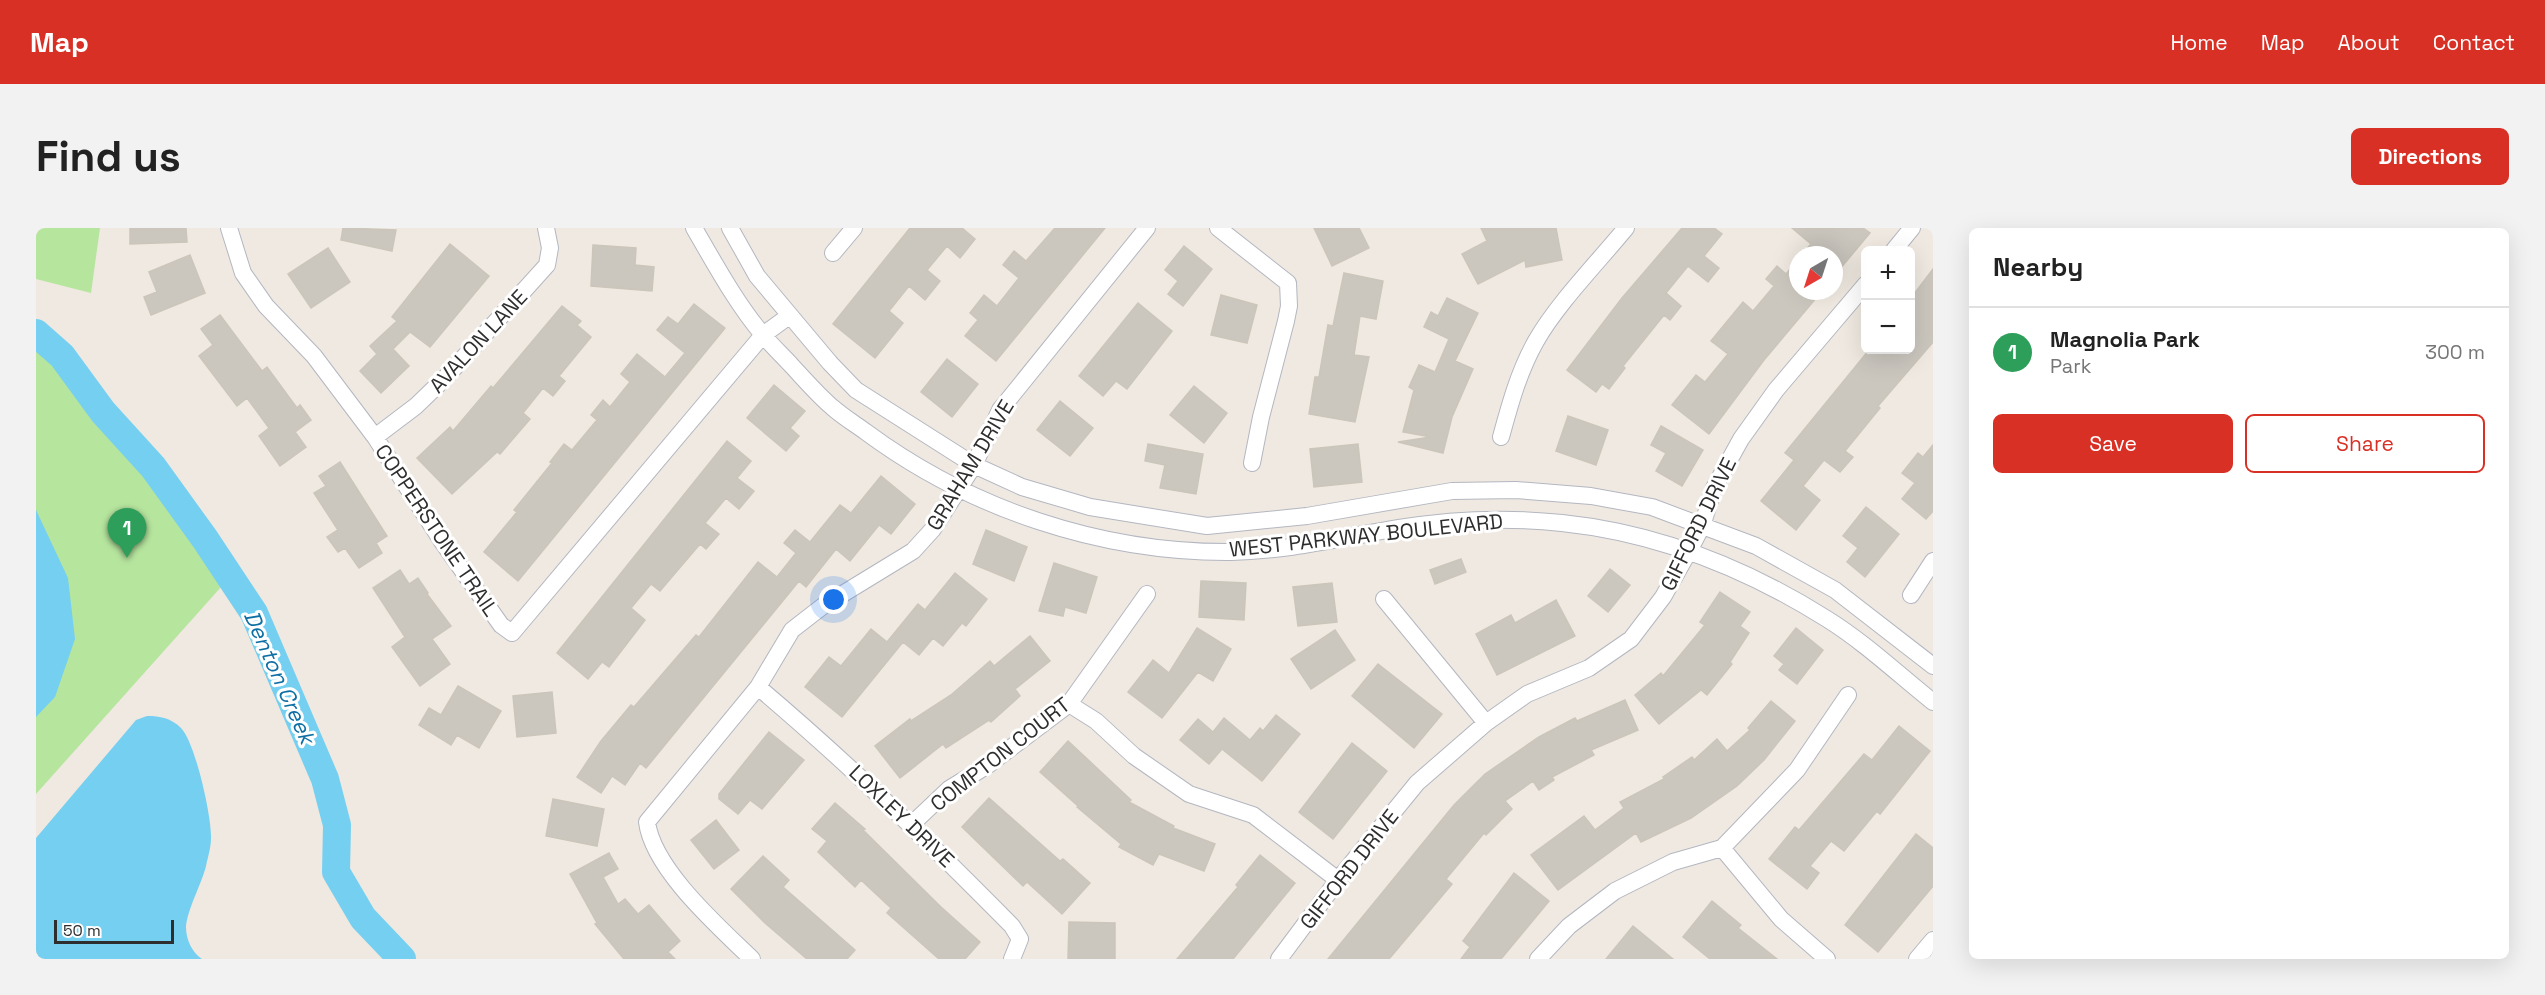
<!DOCTYPE html>
<meta charset="utf-8">
<style>
body{margin:0;font-family:"Space Grotesk",sans-serif;background:#f2f2f2;color:#222}
.controls{position:absolute;right:18px;top:18px;display:grid;overflow:hidden;border-radius:9px;box-shadow:0 6px 24px #0002}
.controls button{width:54px;height:54px;display:grid;place-items:center;padding:0;border:0;border-bottom:2px solid #e0e0e0;background:#fff;color:#222;font:30px sans-serif}
.compass{position:absolute;left:1753px;top:18px;width:54px;height:54px;border-radius:50%;background:#fff;box-shadow:0 6px 24px #0002;rotate:219deg}
.scale{position:absolute;left:18px;bottom:15px;width:120px;box-sizing:border-box;padding-left:6px;border:3px solid #2e2e2e;border-top:0;font-size:16px;line-height:21px;white-space:nowrap;color:#2e2e2e;-webkit-text-stroke:4px #fff;paint-order:stroke}
.you{position:absolute;left:798px;top:372px;width:21px;height:21px;margin:-15px;border:4px solid #fff;border-radius:50%;background:#1a73e8;box-shadow:0 0 0 9px #1a73e833}
.badge{display:grid;place-items:center;width:39px;height:39px;border-radius:50%;background:#d93025;color:#fff;font-size:20px;font-weight:700}
.pin{position:absolute;translate:-50% -50px;filter:drop-shadow(0 2px 3px #0008)}
.pin::after{content:'';position:absolute;top:32px;width:21px;height:18px;background:inherit;clip-path:polygon(0 0,100% 0,50% 100%)}
.list{margin:0;padding:0;list-style:none}
h2{display:flex;justify-content:space-between;align-items:center;height:78px;margin:0;padding:0 24px;font-size:26px}
h2 small{font-size:20px;font-weight:400;color:#767676}
.list li{display:grid;grid-template-columns:39px 1fr auto;gap:18px;align-items:center;box-sizing:border-box;height:90px;padding:0 24px;border-top:2px solid #e0e0e0}
.list b{display:block;font-size:22px;white-space:nowrap}
.list p{margin:0;font-size:20px;white-space:nowrap;color:#767676}
.list em{font-size:20px;font-style:normal;color:#767676}
.actions{display:flex;gap:12px;padding:18px 24px}
.actions a{flex:1;padding:14px 0;border:2px solid #d93025;border-radius:9px;text-align:center;font-size:21px;color:#d93025}
.actions .main{background:#d93025;color:#fff}
.map{position:relative;flex:none;width:1897px;height:731px;overflow:hidden;border-radius:9px}
header{display:flex;align-items:center;gap:36px;box-sizing:border-box;height:84px;padding:0 30px;background:#d93025;color:#fff}
header strong{font-size:28px}
nav{display:flex;gap:33px;margin-inline-start:auto;font-size:21px}
.intro{display:flex;align-items:center;justify-content:space-between;box-sizing:border-box;height:144px;padding:0 36px}
h1{margin:0;font-size:42px}
.button{padding:15px 27px;border-radius:9px;background:#d93025;color:#fff;font-size:21px;font-weight:700}
main{display:flex;gap:36px;padding:0 36px}
aside{flex:1;background:#fff;border-radius:9px;box-shadow:0 6px 24px #0002}
.map>svg:first-child{display:block}
.green{fill:#b6e59e}
.water{fill:#75cff0}
.lines{fill:none;stroke-linecap:round;stroke-linejoin:round}
.river{stroke:#75cff0;stroke-width:28}
.building{fill:#cbc7bf;stroke:#cbc5ba;stroke-width:1.5}
.minor-casing{stroke:#b4b7c1;stroke-width:18}
.minor{stroke:#fff;stroke-width:16}
.labels{text-anchor:middle;dominant-baseline:central;stroke-width:6;stroke-linejoin:round;paint-order:stroke}
.street-label{font-size:21px;fill:#2e2e2e;stroke:#fff}
.water-label{font-size:22px;font-style:italic;fill:#0d6fa3;stroke:#fff}
</style>
<header>
<strong>Map</strong>
<nav><a>Home</a><a>Map</a><a>About</a><a>Contact</a></nav>
</header>
<div class="intro"><h1>Find us</h1><a class="button">Directions</a></div>
<main>
<div class="map">
<svg width="1897" height="731" viewBox="0 0 1897 731">
<rect width="100%" height="100%" fill="#efe9e1"/>
<path class="green" d="M0 0H64L55 65 0 51Z
M0 105 26 128 67 184 117 239 194 349 0 566Z"/>
<path class="water" d="M0 282 32 350 39 411 19 469 0 489Z
M111 488C124 488 135 490 145 500 159 514 176 589 175 610 175 619 172 629 170 638 166 655 151 682 150 699 150 712 156 724 166 731H0V610L100 492Z"/>
<g class="lines">
<path class="river" d="M0 105 26 128 67 184 117 239 169 311 218 385 289 551 301 597 300 644 327 690 366 731"/>
</g>
<path class="building" d="M94 0H150L151 14 94 16Z
M307 0 360 2 356 23 305 12Z
M874 0H926L939 11 924 30 911 18 891 42 904 53 889 72 873 58 853 83 867 95 839 130 797 96Z
M1019 0H1069L960 133 929 108 942 92 934 85 948 67 961 78 983 50 967 37 978 23 990 33Z
M1278 0H1323L1333 20 1296 38Z
M1445 0H1520L1526 32 1490 39 1489 32 1442 56 1426 26 1451 13Z
M1646 0H1678L1686 6 1668 28 1683 40 1672 54 1652 38 1630 65 1645 78 1634 92 1628 87 1587 138 1589 140 1573 161 1566 156 1560 164 1531 142 1586 70Z
M1756 0H1827L1834 5 1798 48V27H1765L1775 16Z
M414 16 453 48 394 119 374 104 357 121 373 138 345 165 324 143 341 126 334 118 361 93 356 89Z
M557 17 600 20 599 37 618 39 616 63 555 58Z
M1148 18 1176 41 1147 78 1132 66 1142 53 1129 42Z
M292 20 314 54 275 80 252 46Z
M154 27 169 65 115 87 108 69 121 64 113 44Z
M1762 31V63H1786L1728 132 1673 206 1636 177 1660 147 1669 154 1692 126 1675 113 1707 74 1717 83 1738 58 1730 51 1741 38 1750 46Z
M1897 41V114L1842 178 1844 180 1809 223 1817 229 1804 244 1788 232 1767 258 1784 272 1760 302 1725 273 1758 232 1749 225 1833 122H1875V70Z
M1308 45 1347 53 1340 91 1324 88 1318 127 1333 129 1319 194 1273 186 1279 149H1283L1292 97 1297 98Z
M1185 67 1221 77 1211 115 1175 107Z
M1411 70 1442 85 1419 133 1437 141 1416 189 1407 225 1362 214 1395 209 1367 204 1378 162 1373 159 1383 137 1399 144 1413 111 1388 99 1395 84 1402 88Z
M1102 75 1136 103 1091 161 1080 153 1067 168 1043 148Z
M658 76 689 100 482 353 448 324 481 284 478 282 516 235 514 234 528 216 536 222 561 192 555 187 567 172 574 179 594 154 585 146 601 126 629 149 649 125 621 102 632 89 642 96Z
M526 78 545 93 541 97 555 109 523 148 529 153 517 168 507 160 487 185 494 191 464 226 461 224 416 266 381 230 414 199 417 203 455 158 457 160Z
M184 87 226 143 231 139 261 180 264 177 275 192 259 204 270 219 244 238 223 208 233 200 211 170 201 178 163 128 177 117 165 101Z
M911 131 942 156 916 189 885 164Z
M738 157 769 183 754 200 763 208 750 223 711 190Z
M1158 158 1191 185 1168 215 1134 187Z
M1024 173 1057 200 1034 228 1001 202Z
M1532 188 1572 202 1560 237 1520 223Z
M1625 198 1667 222 1646 258 1620 243 1630 225 1615 217Z
M691 213 715 233 701 250 718 263 703 281 690 270 669 295 683 306 670 321 664 316 624 363 615 356 595 380 609 392 573 439 566 434 552 451 521 425Z
M1112 216 1167 226 1160 266 1124 260 1129 237 1109 233Z
M1322 216 1326 254 1278 259 1274 221Z
M1897 217V283L1890 291 1866 271 1879 255 1866 245 1882 225 1887 229Z
M304 234 351 308 340 315 346 325 323 340 309 320 302 324 291 309 302 302 278 265 290 258 283 248Z
M845 248 879 276 855 306 843 297 814 333 800 321 770 359 763 353 610 540 604 535 589 557 576 548 565 565 541 549 565 513 595 477 598 479 660 407 663 409 722 334 741 349 760 325 748 315 759 302 774 314 804 277 815 285Z
M1830 279 1863 306 1829 349 1811 334 1822 320 1807 308Z
M950 302 991 319 978 353 937 336Z
M1425 331 1430 344 1399 356 1394 342Z
M1018 335 1061 349 1050 385 1029 379 1027 388 1003 383Z
M1574 341 1594 357 1572 384 1552 368Z
M364 342 373 356 382 350 392 365 391 366 415 398 396 411 414 436 384 458 356 419 369 409 337 360Z
M919 345 951 371 930 398 926 395 907 418 897 410 883 427 867 414 806 489 769 459 793 429 805 438 835 401 851 414 882 376 889 382Z
M1165 353 1210 355 1208 392 1163 389Z
M1296 355 1301 394 1262 398 1257 359Z
M1684 364 1714 384 1704 398 1713 405 1694 434 1696 436 1671 467 1665 462 1623 496 1599 467 1625 445 1627 448 1669 397 1664 394Z
M1520 372 1539 408 1461 447 1440 406 1475 387 1479 395Z
M1161 400 1195 421 1177 453 1162 444 1126 490 1092 464 1117 432 1133 445Z
M1760 400 1787 422 1761 456 1743 442 1748 436 1738 428Z
M1299 402 1319 432 1275 461 1255 431Z
M994 408 1014 433 979 461 984 468 955 494 953 492 910 520 907 516 864 550 839 518 874 491 875 493 915 467 954 433 958 438Z
M1342 436 1406 486 1378 520 1316 468Z
M422 458 465 483 443 520 421 507 415 517 383 497 393 480 405 487Z
M516 464 520 505 481 509 477 468Z
M1589 472 1602 502 1555 522 1558 527 1516 549 1518 552 1503 562 1497 553 1469 573 1476 581 1450 607 1448 605 1410 651 1416 656 1353 731H1292L1418 577 1449 546 1503 509 1539 490 1541 493Z
M1735 473 1759 493 1728 532 1701 558 1655 590 1605 614 1600 605 1522 662 1495 627 1548 588 1559 602 1588 580 1584 574 1628 551 1627 549 1656 529 1658 532 1681 511 1691 523 1714 502 1712 500Z
M1240 487 1264 506 1226 553 1186 521 1173 536 1144 512 1162 491 1177 504 1188 490 1214 512 1224 500 1227 503Z
M1863 498 1894 523 1844 586 1841 583 1808 623 1795 613 1774 638 1783 645 1771 661 1733 631 1759 599 1763 602 1828 526 1836 532Z
M733 504 768 532 726 581 714 572 702 586 683 571V566Z
M1032 513 1095 572 1093 574 1138 598 1137 600 1179 616 1168 643 1123 626 1117 637 1083 619 1085 616 1041 579 1042 578 1004 544Z
M1316 515 1351 543 1297 611 1263 584Z
M953 570 1024 633 1027 631 1054 655 1026 686 991 654 987 658 926 599Z
M517 571 568 581 561 618 510 608Z
M799 575 829 601 827 602 905 679 944 714 929 731H903L851 685 855 680 825 652 819 659 782 624 791 613 776 601Z
M680 592 703 622 678 641 655 612Z
M1880 606 1897 620V658L1842 724 1809 697Z
M573 625 582 641 567 649 582 676 589 671 602 686 613 677 644 713 632 724 639 731H588L559 696 561 695 534 646Z
M1224 627 1259 655 1197 731H1141L1202 659 1200 657Z
M727 628 753 652 747 659 819 722 811 731H771L729 695 695 661Z
M1478 645 1513 673 1465 731H1425L1434 719 1427 713Z
M1676 673 1705 697 1702 700 1741 731H1674L1647 709Z
M1033 694 1079 695V731H1032Z
M1597 698 1637 731H1570Z"/>
<g class="lines">
<defs>
<path id="minor" d="M193 0 207 45 230 78 278 128 339 209 405 312 465 397 476 405 727 107 753 88
M658 0C679 36 700 75 727 107 736 118 747 128 756 138 769 152 782 167 796 179 806 188 819 196 830 204 934 281 1065 325 1195 324 1253 323 1307 309 1363 300 1418 291 1471 289 1526 295 1621 305 1710 340 1791 391 1828 414 1862 446 1897 474
M694 0 721 48 794 135 820 162 938 237 986 259 1054 279 1171 298 1271 288 1416 263 1480 262 1555 268 1616 279 1720 318 1799 362 1897 438
M1182 0 1252 55 1253 78 1250 93 1225 189 1216 235
M1858 22 1876 0
M797 25 818 0
M339 209 380 178 410 149 511 37 514 20 510 0
M1465 209C1474 176 1483 143 1500 113 1521 76 1562 34 1590 0
M1875 367 1897 333
M1348 371 1450 495
M722 459C812 535 893 614 976 698L984 711 976 731
M1033 476 1060 493 1098 528 1153 566 1217 587 1302 652
M876 596 913 561 952 537 1033 476 1111 366
M1686 620 1745 691 1791 731
M716 731C682 698 617 641 611 594L722 459 756 402 787 378 877 323 897 301 938 237 964 182 1111 0
M1243 731 1302 652 1381 555 1450 495 1491 466 1553 440 1595 411 1627 369 1653 323 1666 298 1678 260 1705 211 1740 162 1830 56
M1502 731 1533 698 1579 663 1637 634 1686 620 1761 542 1812 467
M1881 731 1897 712"/>
</defs>
<use href="#minor" class="minor-casing"/>
<use href="#minor" class="minor"/>
</g>
<g class="labels">
<g class="street-label">
<text transform="translate(442 113) rotate(-47)">AVALON LANE</text>
<text transform="translate(934 237) rotate(-59)">GRAHAM DRIVE</text>
<text transform="translate(1662 296) rotate(-64)">GIFFORD DRIVE</text>
<text transform="translate(401 302) rotate(56)">COPPERSTONE TRAIL</text>
<text transform="translate(1330 307) rotate(-6)">WEST PARKWAY BOULEVARD</text>
<text transform="translate(964 526) rotate(-38)">COMPTON COURT</text>
<text transform="translate(866 588) rotate(44)">LOXLEY DRIVE</text>
<text transform="translate(1313 641) rotate(-52)">GIFFORD DRIVE</text>
</g>
<g class="water-label">
<text transform="translate(244 449) rotate(66)">Denton Creek</text>
</g>
</g>
</svg>
<div class="controls">
<button>+</button>
<button>−</button>
</div>
<svg class="compass" viewBox="-18 -18 36 36"><path d="M0-13l5 13h-10z" fill="#e53935"/><path d="M0 13l5-13h-10z" fill="#767676"/></svg>
<div class="scale">50 m</div>
<div class="you"></div>
<div class="pin badge" style="left:91px;top:330px;background:#2e9e5b">1</div>
</div>
<aside>
<h2>Nearby<small></small></h2>
<ul class="list">
<li><span class="badge" style="background:#2e9e5b">1</span><div><b>Magnolia Park</b><p>Park</p></div><em>300 m</em></li>
</ul>
<div class="actions"><a class="main">Save</a><a>Share</a></div>
</aside>
</main>
